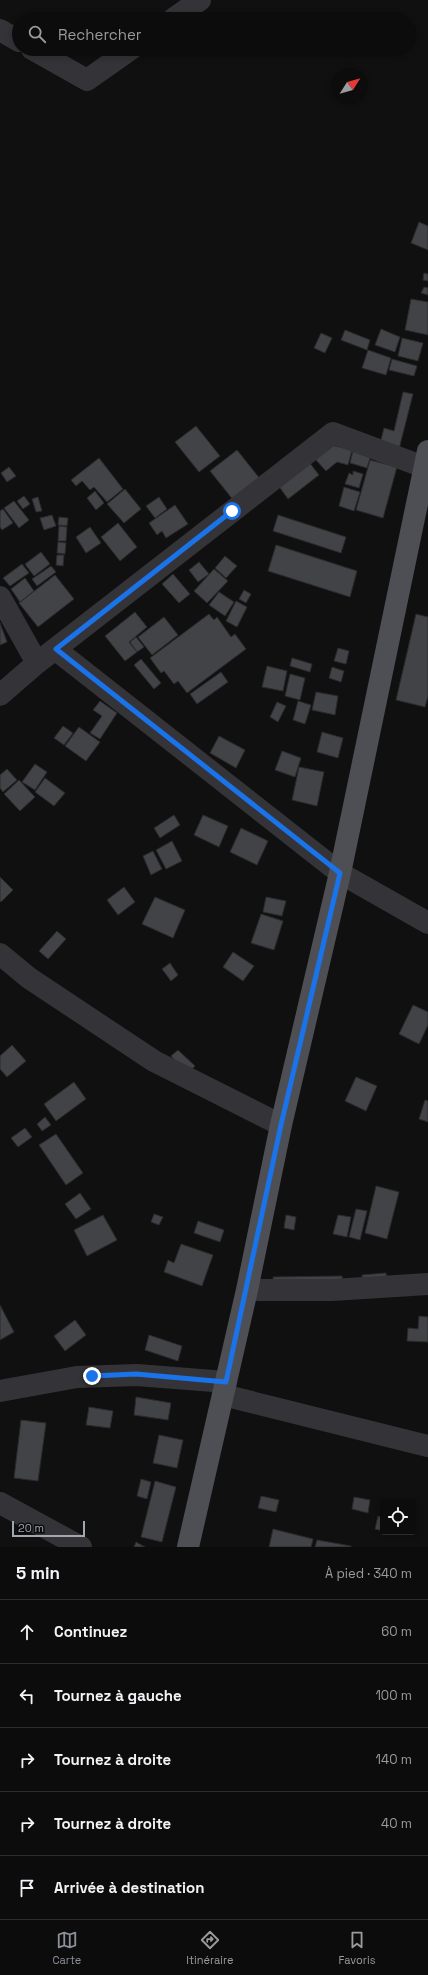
<!DOCTYPE html>
<html lang="fr">
<meta charset="utf-8">
<style>
body{margin:0;font-family:"Space Grotesk",sans-serif;background:#151516;color:#f1f3f6}
.controls{position:absolute;right:12px;bottom:12px;display:grid;overflow:hidden;border-radius:4px;box-shadow:0 2px 6px #0003}
.controls button{width:36px;height:36px;display:grid;place-items:center;padding:0;border:0;border-bottom:1px solid #2c2c2e;background:#0c0c0d;color:#f1f3f6;font:20px sans-serif}
.compass{position:absolute;left:332px;top:68px;width:36px;height:36px;border-radius:50%;background:#0c0c0d;box-shadow:0 2px 6px #0003;rotate:53deg}
.scale{position:absolute;left:12px;bottom:10px;width:73px;box-sizing:border-box;padding-left:4px;border:2px solid #a3a7b0;border-top:0;font-size:11px;line-height:14px;white-space:nowrap;color:#a3a7b0;-webkit-text-stroke:3px #0b0b0c;paint-order:stroke}
.stop{position:absolute;width:12px;height:12px;margin:-9px;border:3px solid #1a73e8;border-radius:50%;background:#fff}
.stop.end{background:#1a73e8;border-color:#fff;box-shadow:0 1px 4px #0008}
.list{margin:0;padding:0;list-style:none}
h2{display:flex;justify-content:space-between;align-items:center;height:52px;margin:0;padding:0 16px;font-size:17px}
h2 small{font-size:13px;font-weight:400;color:#9a9b9d}
.list li{display:grid;grid-template-columns:26px 1fr auto;gap:12px;align-items:center;box-sizing:border-box;height:64px;padding:0 16px;border-top:1px solid #2c2c2e}
.list b{display:block;font-size:15px;white-space:nowrap}
.list em{font-size:13px;font-style:normal;color:#9a9b9d}
.icon{flex:none;width:22px;height:22px;fill:none;stroke:currentColor;stroke-width:2;stroke-linecap:round;stroke-linejoin:round}
.map{position:relative;flex:none;width:428px;height:1547px;overflow:hidden}
.search{position:absolute;background:#0c0c0d;box-shadow:0 2px 6px #0003;left:12px;right:12px;top:12px;height:44px;display:flex;align-items:center;gap:10px;box-sizing:border-box;padding:0 14px;border-radius:22px;color:#9a9b9d;font-size:15px}
.sheet{height:372px;background:#0c0c0d}
nav{display:flex;justify-content:space-around;align-items:center;box-sizing:border-box;height:56px;border-top:1px solid #2c2c2e;background:#0c0c0d;font-size:11px;color:#9a9b9d}
nav a{display:grid;justify-items:center;gap:2px}
nav .on{color:#8c9099}
.map>svg:first-child{display:block}
.building{fill:#424346;stroke:#2b2a2d}
.lines{fill:none;stroke-linecap:round;stroke-linejoin:round}
.minor{stroke:#343438;stroke-width:22}
.primary{stroke:#4e4f55;stroke-width:22}
.route{stroke:#1a73e8;stroke-width:5}
</style>
<div class="map">
<svg width="428" height="1547" viewBox="0 0 428 1547">
<rect width="100%" height="100%" fill="#101011"/>
<path class="building" d="M419 222 428 226V250L411 243Z
M424 273 428 274V281L423 280Z
M424 287 428 288V295L421 293Z
M411 299 428 302V335L405 330Z
M381 329 400 337 395 352 375 345Z
M345 330 370 340 367 350 341 340Z
M321 333 332 338 325 353 314 348Z
M402 338 423 343 418 361 398 356Z
M368 350 391 358 386 375 362 368Z
M392 359 417 366 414 376 389 370Z
M403 392 413 394 399 449 380 444 384 428 394 431Z
M196 426 220 456 199 472 175 442Z
M332 445 352 450 348 465 337 462 326 471 315 459Z
M237 450 261 480 234 501 210 471Z
M353 450 371 455 367 468 350 463Z
M99 458 123 489 107 502 94 487 90 490 82 481 76 486 71 480Z
M370 460 397 467 383 518 356 510Z
M309 462 319 475 288 499 278 485Z
M9 467 16 476 7 482 1 473Z
M353 471 363 474 359 488 345 484 349 473 353 475Z
M344 487 360 492 354 511 339 506Z
M125 489 141 509 124 523 107 504Z
M95 491 104 503 96 510 87 498Z
M24 496 30 504 23 509 17 501Z
M38 497 42 511 36 512 32 499Z
M159 497 167 509 155 518 146 506Z
M14 501 29 520 19 528 4 508Z
M175 505 188 524 166 538 162 531 157 535 149 523Z
M3 509 13 523 2 530 0 527V511Z
M52 515 56 526 44 530 40 518Z
M278 515 346 537 341 553 273 531Z
M59 517 68 518 67 526 58 525Z
M118 523 137 547 120 561 101 537Z
M59 526 67 527 66 541H58Z
M90 527 101 543 86 553 76 537Z
M58 542 66 543 65 554 57 553Z
M276 545 357 571 350 597 268 571Z
M41 552 50 564 34 576 25 564Z
M57 555H64L63 566 56 565Z
M225 556 237 566 226 578 215 568Z
M199 562 209 574 198 582 189 570Z
M22 564 29 573 10 586 3 578Z
M51 566 56 572 37 586 32 579Z
M214 569 228 581 207 603 194 591Z
M173 574 190 594 179 603 162 584Z
M55 575 74 599 38 627 19 603Z
M25 578 34 591 20 602 11 589Z
M244 590 251 594 246 603 239 599Z
M219 592 234 602 225 616 209 605Z
M236 601 247 607 237 627 226 621Z
M135 612 147 627 129 642 137 652 125 661 105 636Z
M209 614 214 620 217 617 231 637 235 634 246 649 187 693 178 681 174 684 164 671 161 673 150 658Z
M416 614 428 617V696L425 707 396 700Z
M164 617 178 635 152 655 138 637Z
M0 623 7 642 0 645Z
M136 637 144 647 137 652 130 642Z
M338 648 349 651 346 664 334 661Z
M292 658 312 664 310 672 290 666Z
M141 659 161 683 154 689 134 665Z
M267 666 287 671 283 691 262 687Z
M332 667 344 671 341 682 329 678Z
M221 672 228 682 197 704 190 694Z
M290 674 305 678 300 700 285 696Z
M316 692 338 696 335 715 312 710Z
M100 701 117 713 100 739 90 733 102 716 93 710Z
M298 701 311 705 305 724 293 720Z
M277 702 286 706 278 722 270 717Z
M63 726 73 733 64 745 54 738Z
M79 727 100 742 86 761 65 746Z
M322 732 343 738 338 758 317 752Z
M219 736 245 750 236 768 210 753Z
M282 751 301 758 295 777 275 770Z
M35 764 47 772 35 790 22 782Z
M299 767 324 772 317 806 292 800Z
M7 769 17 780 3 792 0 788V775Z
M45 778 65 793 54 806 35 792Z
M19 780 35 797 20 811 4 794Z
M174 815 180 825 160 838 154 828Z
M203 815 228 826 219 847 194 835Z
M241 828 268 841 257 865 230 852Z
M172 841 182 861 166 869 156 850Z
M153 851 162 869 151 875 143 856Z
M0 877 13 890 1 902 0 901Z
M124 887 135 902 118 915 107 900Z
M155 897 185 910 173 938 142 924Z
M266 897 286 901 282 916 263 912Z
M261 914 283 921 274 950 251 943Z
M57 931 66 939 48 959 39 951Z
M233 952 254 966 243 981 223 967Z
M170 963 178 975 171 981 162 969Z
M413 1005 428 1012V1025L419 1044 399 1034Z
M12 1045 26 1061 7 1077 0 1069V1056Z
M178 1050 195 1066 188 1073 171 1056Z
M356 1077 377 1086 366 1111 345 1101Z
M74 1082 86 1099 56 1121 44 1104Z
M425 1100 428 1101V1122L419 1119Z
M45 1117 51 1125 42 1131 37 1124Z
M25 1128 32 1137 18 1147 11 1138Z
M56 1134 83 1173 66 1185 39 1145Z
M376 1186 399 1192 387 1239 365 1233Z
M80 1193 91 1209 76 1219 65 1204Z
M356 1209 367 1211 360 1240 349 1237Z
M154 1214 163 1217 159 1225 151 1222Z
M103 1215 117 1240 87 1256 74 1230Z
M286 1215 296 1217 294 1230 284 1228Z
M338 1215 351 1217 347 1237 333 1234Z
M198 1221 224 1230 220 1242 194 1233Z
M181 1244 213 1255 202 1286 164 1272 168 1260 174 1263Z
M386 1273 387 1282 363 1285 362 1275Z
M342 1276 343 1287H274L273 1277Z
M0 1305 14 1332 0 1340Z
M419 1316 428 1317V1342L407 1341 408 1328 418 1329Z
M75 1320 86 1335 65 1351 54 1336Z
M149 1335 182 1346 178 1361 145 1350Z
M136 1397 171 1403 168 1420 134 1415Z
M89 1407 113 1411 110 1428 86 1425Z
M21 1420 46 1423 38 1481 14 1478Z
M159 1435 183 1440 177 1468 153 1463Z
M141 1479 151 1482 147 1499 137 1496Z
M155 1481 176 1487 162 1542 141 1537Z
M261 1496 279 1500 276 1512 258 1508Z
M354 1497 370 1500 368 1513 352 1509Z
M378 1516 383 1518V1531L375 1529Z
M273 1529 313 1539 311 1547H269Z
M317 1540 351 1546V1547H315Z
M136 1542 145 1547H134Z"/>
<g class="lines">
<path class="minor" d="M173 19 200 0
M0 30 19 41
M32 49 87 80 131 49
M0 597 37 663
M55 649 340 873 428 923
M0 695 37 663 333 433 424 467
M0 954 29 978 154 1061 281 1125
M247 1290H332L428 1284
M0 1391 77 1377 137 1375 226 1382
M223 1395 428 1446
M0 1503 81 1547"/>
<path class="primary" d="M188 1547 247 1290 281 1125 340 873 428 451"/>
</g>
<g class="lines">
<path class="route" d="M92 1376 136 1374 226 1382 281 1125 340 873 56 649 232 511"/>
</g>
</svg>
<div class="controls">
<button><svg class="icon" aria-label="locate" viewBox="0 0 24 24"><circle cx="12" cy="12" r="6"/><path d="M12 2v4M12 18v4M2 12h4M18 12h4"/></svg></button>
</div>
<svg class="compass" viewBox="-18 -18 36 36"><path d="M0-13l5 13h-10z" fill="#e53935"/><path d="M0 13l5-13h-10z" fill="#9a9b9d"/></svg>
<div class="scale">20 m</div>
<div class="stop" style="left:232px;top:511px"></div>
<div class="stop end" style="left:92px;top:1376px"></div>
<div class="search"><svg class="icon" aria-label="search" viewBox="0 0 24 24"><circle cx="10" cy="10" r="6"/><path d="M15 15l6 6"/></svg>Rechercher</div>
</div>
<section class="sheet">
<h2>5 min<small>À pied · 340 m</small></h2>
<ul class="list">
<li><svg class="icon" aria-label="ahead" viewBox="0 0 24 24"><path d="M12 20V5M6 11l6-6 6 6"/></svg><div><b>Continuez</b></div><em>60 m</em></li>
<li><svg class="icon" aria-label="left" viewBox="0 0 24 24"><path d="M17 20v-9H6M10 6l-5 5 5 5"/></svg><div><b>Tournez à gauche</b></div><em>100 m</em></li>
<li><svg class="icon" aria-label="right" viewBox="0 0 24 24"><path d="M7 20v-9h11M14 6l5 5-5 5"/></svg><div><b>Tournez à droite</b></div><em>140 m</em></li>
<li><svg class="icon" aria-label="right" viewBox="0 0 24 24"><path d="M7 20v-9h11M14 6l5 5-5 5"/></svg><div><b>Tournez à droite</b></div><em>40 m</em></li>
<li><svg class="icon" aria-label="arrive" viewBox="0 0 24 24"><path d="M6 21V4h12l-3 4 3 4H6"/></svg><div><b>Arrivée à destination</b></div></li>
</ul>
</section>
<nav>
<a class="on"><svg class="icon" aria-label="map" viewBox="0 0 24 24"><path d="M3 6l6-2 6 2 6-2v14l-6 2-6-2-6 2zM9 4v14M15 6v14"/></svg>Carte</a>
<a><svg class="icon" aria-label="directions" viewBox="0 0 24 24"><path d="M12 3l9 9-9 9-9-9zM9 14v-3h6M13 9l2 2-2 2"/></svg>Itinéraire</a>
<a><svg class="icon" aria-label="saved" viewBox="0 0 24 24"><path d="M7 4h10v16l-5-4-5 4z"/></svg>Favoris</a>
</nav>
